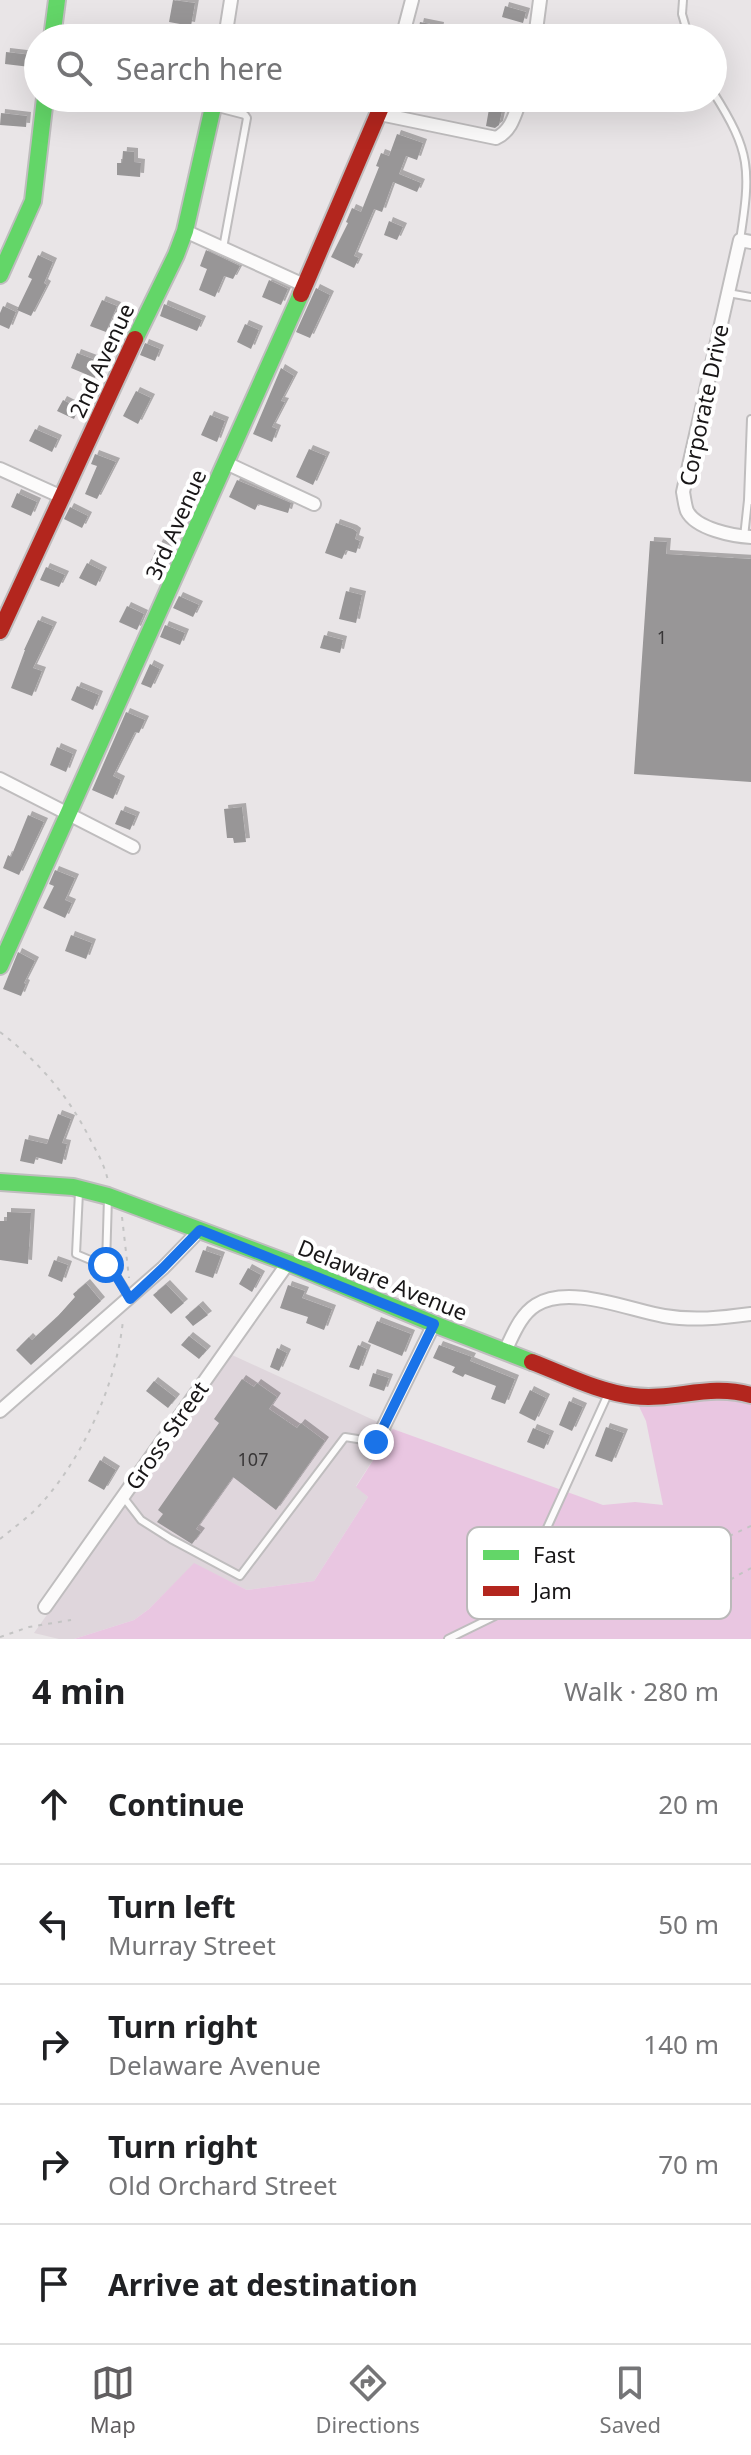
<!DOCTYPE html>
<meta charset="utf-8">
<style>
body{margin:0;font-family:"Noto Sans",sans-serif;background:#f6f6f6;color:#202124}
.stop{position:absolute;width:24px;height:24px;margin:-18px;border:6px solid #1a73e8;border-radius:50%;background:#fff}
.stop.end{background:#1a73e8;border-color:#fff;box-shadow:0 2px 8px #0008}
.list{margin:0;padding:0;list-style:none}
h2{display:flex;justify-content:space-between;align-items:center;height:104px;margin:0;padding:0 32px;font-size:34px}
h2 small{font-size:26px;font-weight:400;color:#757577}
.list li{display:grid;grid-template-columns:52px 1fr auto;gap:24px;align-items:center;box-sizing:border-box;height:120px;padding:0 32px;border-top:2px solid #e0e0e0}
.list b{display:block;font-size:30px;white-space:nowrap}
.list p{margin:0;font-size:26px;white-space:nowrap;color:#757577}
.list em{font-size:26px;font-style:normal;color:#757577}
.icon{flex:none;width:44px;height:44px;fill:none;stroke:currentColor;stroke-width:2;stroke-linecap:round;stroke-linejoin:round}
.map{position:relative;flex:none;width:751px;height:1639px;overflow:hidden}
.search{position:absolute;background:#fff;box-shadow:0 8px 32px #0002;left:24px;right:24px;top:24px;height:88px;display:flex;align-items:center;gap:20px;box-sizing:border-box;padding:0 28px;border-radius:44px;color:#757577;font-size:30px}
.sheet{height:704px;background:#fff}
nav{display:flex;justify-content:space-around;align-items:center;box-sizing:border-box;height:112px;border-top:2px solid #e0e0e0;background:#fff;font-size:22px;color:#757577}
nav a{display:grid;justify-items:center;gap:4px}
nav .on{color:#615e60}
.map>svg:first-child{display:block}
.built{fill:#dfd6dc}
.green{fill:#e9c6e1}
.building{fill:#989697;filter:url(#shadow)}
.lines{fill:none;stroke-linecap:round;stroke-linejoin:round}
.lane-casing{stroke:#bfbdbe;stroke-width:10}
.street-casing{stroke:#bfbdbe;stroke-width:16}
.fast-casing{stroke:#bfbdbe;stroke-width:20}
.jam-casing{stroke:#bfbdbe;stroke-width:20}
.path{stroke:#c4c4c4;stroke-width:2;stroke-dasharray:4 6;stroke-linecap:butt}
.lane{stroke:#fcfbfb;stroke-width:6}
.street{stroke:#fcfbfb;stroke-width:12}
.fast{stroke:#63d668;stroke-width:16}
.jam{stroke:#b3261e;stroke-width:16}
.route{stroke:#1a73e8;stroke-width:10}
.labels{text-anchor:middle;dominant-baseline:central;stroke-width:8;stroke-linejoin:round;paint-order:stroke}
.number-label{font-size:18px;fill:#383637}
.street-label{font-size:22px;fill:#181617;stroke:#fff}
.key{fill:#fff;stroke:#bab9b9;stroke-width:2}
.key-label{font-size:22px;fill:#181617}
</style>
<div class="map">
<svg width="751" height="1639" viewBox="0 0 751 1639">
<defs>
<filter id="shadow"><feDropShadow dx="4" dy="-4" stdDeviation="0" flood-color="#0004"/></filter>
</defs>
<rect width="100%" height="100%" fill="#e9e5e7"/>
<path class="built" d="M232 1355 393 1429 356 1486 368 1497 314 1581 247 1590 194 1564 149 1609 134 1620 74 1639H59L34 1633Z"/>
<path class="green" d="M751 1395V1639H74L134 1620 149 1609 194 1563 247 1590 314 1581 368 1497 356 1487 393 1429 603 1505 635 1502 663 1505 646 1421 634 1396Z"/>
<path class="building" d="M173 0 195 3 191 26 169 22Z
M505 6 526 12 523 23 502 17Z
M420 22 440 26 438 38 417 36Z
M6 52 32 55 30 67 5 64Z
M489 109 502 111 499 125 495 128 486 126Z
M1 113 27 116 26 127 0 125Z
M397 134 423 143 417 160 406 156 399 174 421 183 417 192 393 182 382 212 374 209 354 256 359 258 354 268 331 257 348 223 346 222 352 208 361 212 379 167 376 166 381 153 389 156Z
M123 151 134 152V162L141 163 140 177 117 175V163H122Z
M389 221 403 227 397 240 384 235Z
M206 250 240 266 233 279 224 276 215 297 199 290 207 269 200 266Z
M38 255 53 262 44 283 47 285 31 316 17 310 32 279 28 277Z
M269 280 288 289 281 305 262 297Z
M316 288 330 295 310 338 296 332Z
M102 300 117 306 106 332 90 326Z
M164 304 202 320 197 331 160 316Z
M3 306 16 312 9 329 0 325V313Z
M245 324 259 330 251 349 237 342Z
M145 343 160 349 155 361 140 355Z
M77 353 101 362 95 378 71 368Z
M281 368 294 376 281 401 285 402 272 427 277 429 272 442 253 434Z
M136 391 151 398 138 424 123 416Z
M63 400 79 408 74 419 57 411Z
M210 415 225 421 217 442 201 435Z
M35 429 58 439 52 452 29 441Z
M309 449 326 456 313 485 296 477Z
M95 454 116 462 97 499 85 494 97 466 91 464Z
M237 480 291 503 288 513 258 504 255 510 229 497Z
M17 493 37 502 31 516 11 507Z
M70 507 88 516 82 528 64 519Z
M336 523 353 529 357 532 355 539 360 541 356 553 346 550 342 559 325 553Z
M650 541 667 542 666 554 751 559V782L634 774Z
M159 543 170 548 161 568 150 563Z
M87 563 103 571 96 586 79 578Z
M46 567 65 575 59 587 40 580Z
M346 591 362 595 356 623 339 619Z
M179 596 199 605 193 617 173 608Z
M127 606 144 614 137 630 119 622Z
M38 620 53 626 33 668 42 671 32 696 11 688 25 650H24Z
M165 625 185 633 180 645 160 637Z
M324 635 343 640 340 653 320 648Z
M150 664 160 669 151 688 141 684Z
M77 686 99 695 93 710 71 700Z
M126 712 145 720 139 733 135 732 113 776 121 780 113 799 92 790Z
M57 747 73 754 66 772 50 765Z
M242 807 246 842 234 843 233 838H227L224 809Z
M121 810 136 816 130 830 115 824Z
M28 815 44 822 19 875 3 868 8 855 11 857Z
M55 870 75 878 65 900 72 903 65 918 43 908 54 886 49 884Z
M71 935 92 943 86 959 65 951Z
M18 952 35 961 24 983 26 984 21 996 3 989Z
M58 1114 71 1119 62 1143 67 1144 62 1164 36 1157 34 1164 20 1161 25 1139 47 1144Z
M7 1212 31 1213 28 1264 0 1260V1221H7Z
M203 1250 221 1256 213 1278 195 1272Z
M54 1260 68 1265 62 1282 48 1276Z
M248 1268 261 1275 252 1292 239 1284Z
M86 1283 101 1301 31 1365 16 1350 29 1337 32 1340 58 1316 75 1297 73 1294Z
M166 1284 184 1303 171 1314 153 1295Z
M288 1285 305 1291 302 1298 332 1309 324 1330 306 1323 308 1317 280 1308Z
M199 1305 208 1315 193 1326 185 1317Z
M377 1321 411 1334 402 1356 368 1342Z
M189 1336 207 1350 199 1359 181 1345Z
M358 1345 367 1349 359 1370 349 1367Z
M439 1345 472 1357 470 1361 515 1379 505 1404 491 1399 496 1386 465 1374 463 1377 452 1372 455 1367 433 1358Z
M277 1348 287 1353 279 1371 270 1367Z
M373 1373 389 1378 384 1391 369 1386Z
M242 1379 254 1387 257 1383 277 1397 269 1409 297 1428 301 1423 325 1441 276 1510 233 1477 196 1529 201 1532 192 1544 157 1522 163 1514 158 1510 219 1423 214 1419Z
M154 1381 176 1398 168 1408 146 1391Z
M530 1390 546 1398 535 1421 519 1413Z
M569 1401 583 1407 572 1431 559 1425Z
M606 1427 624 1433 612 1462 595 1456Z
M533 1428 550 1435 544 1449 527 1442Z
M100 1460 116 1470 104 1490 88 1481Z"/>
<g class="lines">
<defs>
<path id="lane" d="M683 0 682 14 689 38
M713 92C751 152 751 169 740 240
M214 107 245 115 247 118 223 248
M728 293 751 297
M751 419 748 500 751 501
M744 537 748 500
M79 1192 76 1254 112 1269 129 1296
M106 1265 108 1197
M124 1498 141 1520 171 1539 240 1576 345 1437 376 1442
M448 1639 495 1616 516 1596 608 1394"/>
<path id="street" d="M225 38 231 0
M402 38 412 0
M535 38 540 0
M380 114 496 138C512 131 515 113 521 98
M185 231 306 286
M751 242 740 240 683 492C684 497 685 506 687 511 696 529 733 536 751 537
M226 463 314 504
M0 469 62 497
M0 779 133 847
M505 1351C513 1335 520 1315 536 1305 569 1284 629 1310 664 1316 693 1321 722 1318 751 1314
M0 1411 163 1268 200 1230
M376 1442 434 1324
M45 1607 288 1263"/>
<path id="fast" d="M52 38 57 0
M0 275 33 201 45 98
M135 339 176 255 185 231 215 98
M0 966 301 294
M0 1182 73 1187 108 1196 288 1263 434 1324 532 1362"/>
<path id="jam" d="M301 294 385 98
M0 631 135 339
M532 1362C564 1374 598 1392 633 1396 674 1401 709 1383 751 1395"/>
</defs>
<use href="#lane" class="lane-casing"/>
<use href="#street" class="street-casing"/>
<use href="#fast" class="fast-casing"/>
<use href="#jam" class="jam-casing"/>
<path class="path" d="M0 1032C39 1062 69 1096 91 1141 98 1154 105 1166 108 1181
M122 1217 129 1278
M751 1526 701 1549 641 1547 635 1560 662 1590 719 1586 751 1568
M0 1539C11 1530 23 1521 33 1512 80 1466 117 1384 123 1320
M0 1637 29 1627 71 1620"/>
<use href="#lane" class="lane"/>
<use href="#street" class="street"/>
<use href="#fast" class="fast"/>
<use href="#jam" class="jam"/>
</g>
<g class="lines">
<path class="route" d="M106 1265 112 1269 130 1299 163 1268 200 1230 434 1324 376 1442"/>
</g>
<g class="labels">
<g class="number-label">
<text x="662" y="637">1</text>
<text x="253" y="1459">107</text>
</g>
<g class="street-label">
<text transform="translate(101 360) rotate(-65)">2nd Avenue</text>
<text transform="translate(703 405) rotate(-78)">Corporate Drive</text>
<text transform="translate(175 524) rotate(-66)">3rd Avenue</text>
<text transform="translate(383 1279) rotate(22)">Delaware Avenue</text>
<text transform="translate(166 1435) rotate(-55)">Gross Street</text>
</g>
</g>
<rect x="467" y="1527" width="264" height="92" rx="12" class="key"/>
<rect x="483" y="1550" width="36" height="10" fill="#63d668"/>
<rect x="483" y="1586" width="36" height="10" fill="#b3261e"/>
<g class="key-label">
<text x="533" y="1563">Fast</text>
<text x="533" y="1599">Jam</text>
</g>
</svg>
<div class="stop" style="left:106px;top:1265px"></div>
<div class="stop end" style="left:376px;top:1442px"></div>
<div class="search"><svg class="icon" aria-label="search" viewBox="0 0 24 24"><circle cx="10" cy="10" r="6"/><path d="M15 15l6 6"/></svg>Search here</div>
</div>
<section class="sheet">
<h2>4 min<small>Walk · 280 m</small></h2>
<ul class="list">
<li><svg class="icon" aria-label="ahead" viewBox="0 0 24 24"><path d="M12 20V5M6 11l6-6 6 6"/></svg><div><b>Continue</b></div><em>20 m</em></li>
<li><svg class="icon" aria-label="left" viewBox="0 0 24 24"><path d="M17 20v-9H6M10 6l-5 5 5 5"/></svg><div><b>Turn left</b><p>Murray Street</p></div><em>50 m</em></li>
<li><svg class="icon" aria-label="right" viewBox="0 0 24 24"><path d="M7 20v-9h11M14 6l5 5-5 5"/></svg><div><b>Turn right</b><p>Delaware Avenue</p></div><em>140 m</em></li>
<li><svg class="icon" aria-label="right" viewBox="0 0 24 24"><path d="M7 20v-9h11M14 6l5 5-5 5"/></svg><div><b>Turn right</b><p>Old Orchard Street</p></div><em>70 m</em></li>
<li><svg class="icon" aria-label="arrive" viewBox="0 0 24 24"><path d="M6 21V4h12l-3 4 3 4H6"/></svg><div><b>Arrive at destination</b></div></li>
</ul>
</section>
<nav>
<a class="on"><svg class="icon" aria-label="map" viewBox="0 0 24 24"><path d="M3 6l6-2 6 2 6-2v14l-6 2-6-2-6 2zM9 4v14M15 6v14"/></svg>Map</a>
<a><svg class="icon" aria-label="directions" viewBox="0 0 24 24"><path d="M12 3l9 9-9 9-9-9zM9 14v-3h6M13 9l2 2-2 2"/></svg>Directions</a>
<a><svg class="icon" aria-label="saved" viewBox="0 0 24 24"><path d="M7 4h10v16l-5-4-5 4z"/></svg>Saved</a>
</nav>
